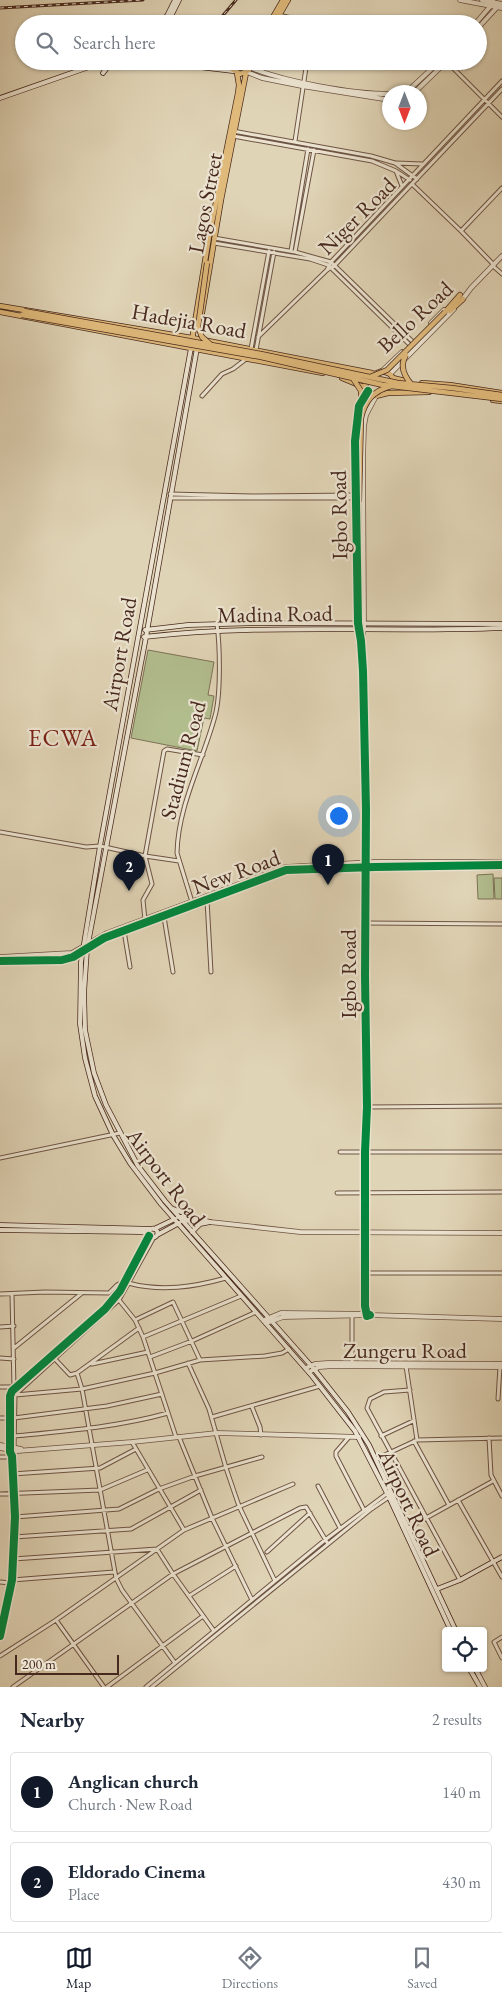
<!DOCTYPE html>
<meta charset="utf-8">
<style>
body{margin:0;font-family:"EB Garamond",serif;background:#f6f6f7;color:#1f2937}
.controls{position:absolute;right:15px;bottom:15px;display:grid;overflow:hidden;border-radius:5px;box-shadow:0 1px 4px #0004}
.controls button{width:45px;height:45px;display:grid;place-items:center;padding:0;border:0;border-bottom:1px solid #e0e1e3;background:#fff;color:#1f2937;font:25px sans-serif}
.compass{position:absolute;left:382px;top:85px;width:45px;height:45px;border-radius:50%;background:#fff;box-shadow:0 1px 4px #0004;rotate:180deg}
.scale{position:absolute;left:15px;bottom:12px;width:104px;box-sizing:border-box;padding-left:5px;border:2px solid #48291d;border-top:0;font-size:14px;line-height:18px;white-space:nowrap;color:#48291d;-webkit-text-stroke:4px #ebe3d0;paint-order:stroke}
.you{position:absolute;left:338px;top:815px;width:18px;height:18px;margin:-12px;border:4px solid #fff;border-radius:50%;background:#1a73e8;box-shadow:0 0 0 8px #1a73e833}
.badge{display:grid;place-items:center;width:32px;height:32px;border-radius:50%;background:#111827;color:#fff;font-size:16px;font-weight:700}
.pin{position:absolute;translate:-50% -41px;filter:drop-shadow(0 1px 2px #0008)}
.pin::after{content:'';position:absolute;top:26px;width:18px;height:15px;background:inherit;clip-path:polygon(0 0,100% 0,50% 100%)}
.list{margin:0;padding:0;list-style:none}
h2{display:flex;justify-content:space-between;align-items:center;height:65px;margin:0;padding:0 20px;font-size:21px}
h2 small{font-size:16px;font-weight:400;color:#747a83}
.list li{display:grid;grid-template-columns:32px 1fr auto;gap:15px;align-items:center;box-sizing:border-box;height:80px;margin:0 10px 10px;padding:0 10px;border:1px solid #e0e1e3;border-radius:5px}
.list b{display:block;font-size:19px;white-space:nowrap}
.list p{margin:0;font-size:16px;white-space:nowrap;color:#747a83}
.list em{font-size:16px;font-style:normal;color:#747a83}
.icon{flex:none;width:28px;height:28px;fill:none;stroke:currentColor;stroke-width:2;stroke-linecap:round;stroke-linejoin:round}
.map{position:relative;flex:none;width:502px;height:1687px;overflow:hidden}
.search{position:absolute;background:#fff;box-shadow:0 1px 4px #0004;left:15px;right:15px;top:15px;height:55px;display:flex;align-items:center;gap:12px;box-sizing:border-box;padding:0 18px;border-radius:28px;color:#747a83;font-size:19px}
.sheet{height:245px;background:#fff}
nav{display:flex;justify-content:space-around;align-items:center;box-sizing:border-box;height:70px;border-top:1px solid #e0e1e3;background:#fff;font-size:14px;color:#747a83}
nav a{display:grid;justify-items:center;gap:2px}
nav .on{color:#111827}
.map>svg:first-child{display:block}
.green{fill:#b2bd8e;stroke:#7d7356}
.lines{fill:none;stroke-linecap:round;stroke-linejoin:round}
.minor-casing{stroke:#6e5443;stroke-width:5}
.tertiary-casing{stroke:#6e5443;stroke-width:5.5}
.secondary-casing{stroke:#48291d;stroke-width:5.5}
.primary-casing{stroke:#48291d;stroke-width:6}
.minor{stroke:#ebe3d0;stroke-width:3}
.tertiary{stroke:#ebe3d0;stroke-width:4}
.secondary{stroke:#ebe3d0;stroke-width:4}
.primary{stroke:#e0ba7b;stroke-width:4.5}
.rail-casing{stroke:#48291d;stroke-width:3}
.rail{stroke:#ebe3d0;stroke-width:1;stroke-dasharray:4;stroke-linecap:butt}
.primary-bridge-casing{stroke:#48291d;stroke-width:6;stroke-linecap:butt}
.primary-bridge{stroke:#e0ba7b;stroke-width:4.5}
.cycleway-casing{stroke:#ebe3d0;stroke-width:11}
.cycleway{stroke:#00873e;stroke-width:8}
.labels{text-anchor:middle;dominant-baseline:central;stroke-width:4.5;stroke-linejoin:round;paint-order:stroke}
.street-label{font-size:22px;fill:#48291d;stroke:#ebe3d0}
.neighbourhood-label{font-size:24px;letter-spacing:1px;fill:#7a1f14;stroke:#ebe3d0}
</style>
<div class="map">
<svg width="502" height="1687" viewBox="0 0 502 1687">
<rect width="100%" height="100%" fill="#e0d4b6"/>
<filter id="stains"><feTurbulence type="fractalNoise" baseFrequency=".004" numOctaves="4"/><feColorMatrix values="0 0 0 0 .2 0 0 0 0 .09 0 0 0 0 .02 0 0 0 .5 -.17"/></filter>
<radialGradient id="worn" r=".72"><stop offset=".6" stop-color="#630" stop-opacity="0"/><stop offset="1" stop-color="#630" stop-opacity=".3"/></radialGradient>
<path class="green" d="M235 61H248V69L240 72 235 68Z
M148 650 214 662 208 695 214 696 210 719 204 718 197 751 131 738Z
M493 874 494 899H478L477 875Z
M494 878H502V899H495Z"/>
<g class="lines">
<defs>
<path id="minor" d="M278 15 319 24
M447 62 502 117
M233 131 371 156 395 163 417 179
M233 136 372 161 396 171 410 180
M295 141 307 61
M396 163 422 164
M396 171 402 186
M412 184 461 231 494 265
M461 231 502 188
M214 238 295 252 331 262 413 342
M214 243 310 259 328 265 410 345
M291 251 308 149
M295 252 314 150
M493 266 502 274
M327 270 331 262 502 81
M258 337 327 270 335 265 502 89
M251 349 269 251
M256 350 274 252
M202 396 222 374 233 369 246 359
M170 494 252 496 356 495
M170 498H356
M0 832 86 847 100 846 145 856 179 861
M207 900 211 972
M192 902 177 853C178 805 203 761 215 716 221 695 220 647 217 624
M164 917 173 972
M145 920 143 900 152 884 145 856 164 751 167 749 203 755
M365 923 502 924
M124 931 130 967
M367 1107 502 1106
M340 1152H502
M0 1158 120 1133
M337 1193 502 1192
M367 1273H502
M128 1283C161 1292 194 1287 226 1278
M0 1294 45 1292 109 1293 117 1285 125 1281
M12 1294 14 1389
M119 1300 135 1320 143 1337 176 1437
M135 1320 173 1302 200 1360
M0 1327 14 1326
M139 1328 77 1373 82 1389 116 1578 122 1590 175 1663
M143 1337 241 1296
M14 1348 82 1293
M150 1357 192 1341 256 1312
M0 1358 14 1359
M54 1358 70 1375 77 1373
M188 1363 209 1409 226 1468 239 1506 275 1581
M352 1363V1316
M92 1364 148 1352
M406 1366 417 1440
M0 1387H14
M410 1390 384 1392 370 1399 367 1408 460 1580
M15 1395 82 1389 155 1373 200 1360 265 1356 282 1353 289 1349
M498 1399 500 1367
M252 1407 260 1427 261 1435
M212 1417 320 1386
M0 1418H10
M14 1418 107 1406 162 1394
M14 1436C66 1431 118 1427 168 1413
M381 1436 413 1421
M179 1437 212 1518 252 1600
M349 1437 336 1452V1456L364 1510
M489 1438 491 1475 502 1496
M414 1441 449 1505
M132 1442 184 1530
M14 1448 15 1395 119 1300 154 1237
M0 1457H12
M376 1459 417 1440 502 1438
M12 1474 100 1468 136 1449
M318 1486 340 1528
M0 1494 100 1490 147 1470
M458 1500 502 1577
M15 1517 119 1509 159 1489 195 1476 262 1457
M408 1528 493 1481
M14 1537 131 1529 201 1490
M267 1552 310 1513
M13 1559 157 1549 173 1574 214 1631
M12 1580 114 1572
M0 1582 11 1583
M189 1596 236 1566
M56 1620 104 1687
M0 1636 12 1580 15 1517 12 1456 10 1452V1396L12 1391 105 1309 120 1291 149 1236
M502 1637 494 1642 502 1658
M0 1656 56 1620 184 1530 293 1484
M13 1687 173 1574 300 1508 306 1507 328 1544
M107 1687 203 1616
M146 1687 325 1540 389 1492
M152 1687 370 1510 389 1497"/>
<path id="tertiary" d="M460 0 502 8
M482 0 502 4
M475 24 494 2
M478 28 500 4
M251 68C287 82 351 94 390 94
M247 72 262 78 302 86 390 100
M400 92 411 88 440 61
M415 92 447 61
M462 300 471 288 502 256
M431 323 444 310
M382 371 402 352
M390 374 454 309
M356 506C355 473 348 420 368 391
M356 513 358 623 361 641 363 671 366 809 367 1316
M362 638 364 629 363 458 364 426 366 415 376 396
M0 957 72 953 107 933 285 867 374 862H502
M0 961 62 960 73 957 104 938 286 870 375 867 502 865
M178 1217H191L210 1222 300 1232 502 1233
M182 1221 198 1220
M264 1320 281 1313 368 1314
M266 1323 283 1317 370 1315 502 1319
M306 1368 315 1364 328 1363 502 1364
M309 1372 319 1367 332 1366 502 1367
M0 1445 21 1449
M0 1448 17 1451 132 1442 217 1433 359 1437"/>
<path id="secondary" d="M157 24 167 16 175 0
M167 24 179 0
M179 61 191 66 233 71
M193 61 215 64 229 61
M103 73 112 61
M0 98 106 61
M191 348 100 846 81 962 80 1024 85 1058 95 1096 113 1135 130 1163 161 1204 312 1376 355 1431 389 1497 451 1631
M197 348 146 637 87 949 84 993 85 1030 94 1073 106 1105 138 1166 165 1201 314 1369 348 1412 369 1445 456 1631
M145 630 188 625 257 623 502 624
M144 637C263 623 383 633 502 628
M171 1208 196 1218
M0 1225 151 1229
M148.5 1233a4.5 4.5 0 1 1 9 0a4.5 4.5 0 1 1-9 0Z
M154 1229 175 1219
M0 1230 142 1232 148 1234
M192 1232 200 1224 210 1222
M157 1235 179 1223
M437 1589 460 1580 502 1557
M469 1668 480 1687
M475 1668 485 1687"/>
<path id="primary" d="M269 24 283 0
M274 24 288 0
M231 61 232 69 240 74 249 70 251 61
M0 306 198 339 372 373
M450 311 463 299
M0 312 323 373
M445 312 460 295
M202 313 221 200 246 73
M192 340 209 237 238 93 239 85 237 73
M342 378 366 388
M409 382 393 378 390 374 382 371 369 376 365 385 370 394 376 396 388 393 429 392
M422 383 450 385 502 393
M493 400 502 401
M356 516 358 502"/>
</defs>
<use href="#minor" class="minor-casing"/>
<use href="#tertiary" class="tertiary-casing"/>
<use href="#secondary" class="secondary-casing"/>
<use href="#primary" class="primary-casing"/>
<use href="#minor" class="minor"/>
<use href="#tertiary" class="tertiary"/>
<use href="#secondary" class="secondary"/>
<use href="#primary" class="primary"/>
<defs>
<path id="rail" d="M0 8 143 0
M219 20 236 0"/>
</defs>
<use href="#rail" class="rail-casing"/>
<use href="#rail" class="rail"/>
<defs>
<path id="primary-bridge" d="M207 263 198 327 202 337 210 344
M24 311 261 354 398 383 452 388 502 395
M22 315 261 357 383 385 502 399
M406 355C399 366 404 376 412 385
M352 377 361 391V408
M370 377 387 370 445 312
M359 502 361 418C365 401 373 391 391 386"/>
</defs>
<use href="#primary-bridge" class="primary-bridge-casing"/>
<use href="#primary-bridge" class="primary-bridge"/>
<defs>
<path id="cycleway" d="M368 391 359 406 355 441 358 623 361 641 363 671 366 809 365 976 367 1107 365 1152V1306L367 1316 370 1315
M0 961 62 960 73 957 104 938 286 870 375 867 502 865
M0 1636 12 1580 15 1517 12 1456 10 1452V1396L12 1391 105 1309 120 1291 149 1236"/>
</defs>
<use href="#cycleway" class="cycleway-casing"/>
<use href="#cycleway" class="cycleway"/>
</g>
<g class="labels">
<g class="street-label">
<text transform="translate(205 203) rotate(-79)">Lagos Street</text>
<text transform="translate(357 216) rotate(-45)">Niger Road</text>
<text transform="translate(415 317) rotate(-43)">Bello Road</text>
<text transform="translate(189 321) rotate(10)">Hadejia Road</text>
<text transform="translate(339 515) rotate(-91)">Igbo Road</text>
<text transform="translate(275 614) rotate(-1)">Madina Road</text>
<text transform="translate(119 654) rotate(-80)">Airport Road</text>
<text transform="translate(183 760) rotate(-75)">Stadium Road</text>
<text transform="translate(236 872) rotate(-20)">New Road</text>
<text transform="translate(348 974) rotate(-90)">Igbo Road</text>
<text transform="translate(166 1177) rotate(53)">Airport Road</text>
<text x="405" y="1350">Zungeru Road</text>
<text transform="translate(409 1503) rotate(65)">Airport Road</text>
</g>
<g class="neighbourhood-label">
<text x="63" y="737">ECWA</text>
</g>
</g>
<rect width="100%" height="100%" filter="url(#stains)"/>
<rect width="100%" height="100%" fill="url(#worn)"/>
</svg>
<div class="controls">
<button><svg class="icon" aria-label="locate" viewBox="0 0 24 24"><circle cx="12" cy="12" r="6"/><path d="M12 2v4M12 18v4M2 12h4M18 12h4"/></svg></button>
</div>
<svg class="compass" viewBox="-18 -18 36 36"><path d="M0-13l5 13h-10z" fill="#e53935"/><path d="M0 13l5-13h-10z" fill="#747a83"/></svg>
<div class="scale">200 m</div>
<div class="you"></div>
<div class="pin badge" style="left:328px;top:885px">1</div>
<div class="pin badge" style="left:129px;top:891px">2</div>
<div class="search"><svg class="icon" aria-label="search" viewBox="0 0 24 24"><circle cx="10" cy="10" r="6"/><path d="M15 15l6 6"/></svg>Search here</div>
</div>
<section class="sheet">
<h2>Nearby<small>2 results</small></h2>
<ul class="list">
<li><span class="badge">1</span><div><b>Anglican church</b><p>Church · New Road</p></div><em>140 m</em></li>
<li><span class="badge">2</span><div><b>Eldorado Cinema</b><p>Place</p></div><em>430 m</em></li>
</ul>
</section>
<nav>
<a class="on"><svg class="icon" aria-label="map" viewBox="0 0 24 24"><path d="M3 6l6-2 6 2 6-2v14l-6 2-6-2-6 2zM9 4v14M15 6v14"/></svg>Map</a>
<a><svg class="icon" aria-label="directions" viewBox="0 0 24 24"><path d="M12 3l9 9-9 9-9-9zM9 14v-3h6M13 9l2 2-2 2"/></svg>Directions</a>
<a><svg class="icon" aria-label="saved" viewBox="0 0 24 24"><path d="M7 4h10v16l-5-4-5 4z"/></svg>Saved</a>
</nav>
